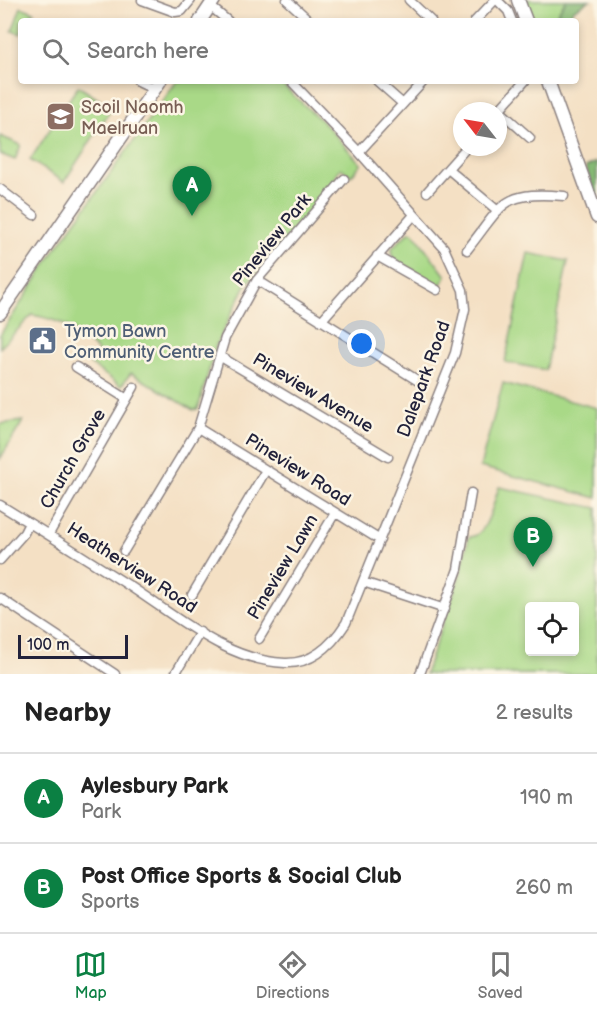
<!DOCTYPE html>
<style>
body{margin:0;font-family:"Balsamiq Sans",sans-serif;background:#f2f2f2;color:#222}
.controls{position:absolute;right:18px;bottom:18px;display:grid;overflow:hidden;border-radius:6px;box-shadow:0 3px 9px #0003}
.controls button{width:54px;height:54px;display:grid;place-items:center;padding:0;border:0;border-bottom:2px solid #e0e0e0;background:#fff;color:#222;font:30px sans-serif}
.compass{position:absolute;left:453px;top:102px;width:54px;height:54px;border-radius:50%;background:#fff;box-shadow:0 3px 9px #0003;rotate:301deg}
.scale{position:absolute;left:18px;bottom:15px;width:110px;box-sizing:border-box;padding-left:6px;border:3px solid #22223b;border-top:0;font-size:16px;line-height:21px;white-space:nowrap;color:#22223b;-webkit-text-stroke:4px #fcf5e5;paint-order:stroke}
.you{position:absolute;left:362px;top:344px;width:21px;height:21px;margin:-15px;border:4px solid #fff;border-radius:50%;background:#1a73e8;box-shadow:0 0 0 9px #1a73e833}
.badge{display:grid;place-items:center;width:39px;height:39px;border-radius:50%;background:#0b8043;color:#fff;font-size:20px;font-weight:700}
.pin{position:absolute;translate:-50% -50px;filter:drop-shadow(0 2px 3px #0008)}
.pin::after{content:'';position:absolute;top:32px;width:21px;height:18px;background:inherit;clip-path:polygon(0 0,100% 0,50% 100%)}
.list{margin:0;padding:0;list-style:none}
h2{display:flex;justify-content:space-between;align-items:center;height:78px;margin:0;padding:0 24px;font-size:26px}
h2 small{font-size:20px;font-weight:400;color:#767676}
.list li{display:grid;grid-template-columns:39px 1fr auto;gap:18px;align-items:center;box-sizing:border-box;height:90px;padding:0 24px;border-top:2px solid #e0e0e0}
.list b{display:block;font-size:22px;white-space:nowrap}
.list p{margin:0;font-size:20px;white-space:nowrap;color:#767676}
.list em{font-size:20px;font-style:normal;color:#767676}
.icon{flex:none;width:33px;height:33px;fill:none;stroke:currentColor;stroke-width:2;stroke-linecap:round;stroke-linejoin:round}
.map{position:relative;flex:none;width:597px;height:674px;overflow:hidden}
.search{position:absolute;background:#fff;box-shadow:0 3px 9px #0003;left:18px;right:18px;top:18px;height:66px;display:flex;align-items:center;gap:15px;box-sizing:border-box;padding:0 21px;border-radius:6px;color:#767676;font-size:22px}
.sheet{height:258px;background:#fff}
nav{display:flex;justify-content:space-around;align-items:center;box-sizing:border-box;height:84px;border-top:2px solid #e0e0e0;background:#fff;font-size:16px;color:#767676}
nav a{display:grid;justify-items:center;gap:3px}
nav .on{color:#0b8043}
.map>svg:first-child{display:block}
.green{fill:#a9d987;stroke:#667e61;stroke-width:1.5;fill-rule:evenodd}
.forest{fill:#86b974;stroke:#546e58;stroke-width:1.5}
.lines{fill:none;stroke-linecap:round;stroke-linejoin:round}
.street-casing{stroke:#8b8180;stroke-width:11}
.secondary-casing{stroke:#8b8180;stroke-width:15}
.street{stroke:#fff;stroke-width:8}
.secondary{stroke:#fff;stroke-width:12}
.labels{text-anchor:middle;dominant-baseline:central;stroke-width:5;stroke-linejoin:round;paint-order:stroke}
.education-label{font-size:18px;fill:#785e54;stroke:#fcf5e5;text-anchor:start}
.street-label{font-size:18px;fill:#22223b;stroke:#fcf5e5}
.service-label{font-size:18px;fill:#4e5e75;stroke:#fcf5e5;text-anchor:start}
</style>
<div class="map">
<svg width="597" height="674" viewBox="0 0 597 674">
<rect width="100%" height="100%" fill="#fcf5e5"/>
<filter id="ink" filterUnits="userSpaceOnUse"><feTurbulence type="fractalNoise" baseFrequency=".0167" numOctaves="2"/><feDisplacementMap in="SourceGraphic" scale="12" xChannelSelector="R" yChannelSelector="G"/><feConvolveMatrix kernelMatrix="1 2 1 2 8 2 1 2 1" color-interpolation-filters="sRGB"/></filter>
<filter id="wash" filterUnits="userSpaceOnUse"><feTurbulence type="fractalNoise" baseFrequency=".008" numOctaves="4" result="noise"/><feDisplacementMap in="SourceGraphic" scale="24" xChannelSelector="R" yChannelSelector="G"/><feGaussianBlur stdDeviation="1.35" result="paint"/><feColorMatrix in="noise" values="0 0 0 0 0 0 0 0 0 0 0 0 0 0 0 0 0 1.4 0 .05"/><feComposite in="paint" operator="in"/></filter>
<g filter="url(#wash)">
<rect width="100%" height="100%" fill="#f4e0c4"/>
<path class="green" d="M523 0H566L553 21H532Z
M21 7 34 12 30 21H21V34L12 31Z
M177 81H278L327 126 361 164 351 176 341 168 335 175 336 181 246 285 216 345 198 409 193 410 131 373 121 386 90 364 98 351C73 329 66 321 32 315L0 348V335L55 250Z
M78 86 112 108 64 182 30 160Z
M0 136 21 145 15 160 0 154Z
M409 232H413L446 276 439 287 392 257V248Z
M528 253 568 261 545 370 505 362Z
M503 383 597 408V498L480 467Z
M23 421 0 459V424Z
M499 487 597 508V674H425L460 575 469 537C487 538 494 501 499 487ZM530 606H574V652H530Z"/>
<path class="forest" d="M566 0H590L573 10 568 21H553Z
M597 162V194L594 195 586 167Z"/>
</g>
<g filter="url(#ink)">
<g class="lines">
<defs>
<path id="street" d="M142 0 175 12 182 11 191 0
M287 0 310 21
M409 0 431 21
M497 0 508 11 512 21
M210 6 228 21
M475 21 495 0
M138 81 155 89
M377 81 403 104
M499 110 530 138
M498 111 525 81
M359 152 424 81
M448 169 498 211
M0 189 34 215
M427 192 467 147
M467 250C503 205 501 190 564 196
M377 256 437 290
M257 280 420 382
M321 321 414 215
M221 357 388 457
M76 367 127 399
M198 428 380 540
M0 505C43 531 85 558 128 585 175 615 226 661 285 663 313 664 332 645 346 623L455 353 465 309 463 290 444 248 359 152 291 81
M49 534 134 387
M124 551 198 428 225 338 257 280 344 179
M0 560 24 533 29 523
M363 582 445 609
M192 595 266 470
M0 598 115 674
M259 639 335 513
M175 674 200 632
M420 674 458 569 471 493"/>
<path id="secondary" d="M518 0 526 21
M200 21 214 0
M548 81 597 217
M0 313 160 81"/>
</defs>
<use href="#street" class="street-casing"/>
<use href="#secondary" class="secondary-casing"/>
<use href="#street" class="street"/>
<use href="#secondary" class="secondary"/>
</g>
</g>
<defs>
<symbol id="school-square" viewBox="-11 -11 22 22"><rect x="-9" y="-9" width="18" height="18" rx="4" fill="#8d6e63" stroke="#fcf5e5"/><path d="M0-5L7-2L0 1L-7-2ZM-4 1L0 2.5L4 1V4Q0 6-4 4Z" fill="#fff"/></symbol>
<symbol id="civic-square" viewBox="-11 -11 22 22"><rect x="-9" y="-9" width="18" height="18" rx="4" fill="#5c6f8a" stroke="#fcf5e5"/><path d="M-.6-6.5H3V-4.5H.6V-3L4-1V1h2V6H-6V1h2V-1L-.6-3ZM-1.2 2.5V6h2.4V2.5Z" fill="#fff"/></symbol>
</defs>
<g fill-rule="evenodd">
<use href="#school-square" x="44" y="100" width="33" height="33"/>
<use href="#civic-square" x="26" y="324" width="33" height="33"/>
</g>
<g class="labels">
<g class="education-label">
<text x="81" y="107">Scoil Naomh<tspan x="81" dy="21">Maelruan</tspan></text>
</g>
<g class="street-label">
<text transform="translate(272 240) rotate(-51)">Pineview Park</text>
<text transform="translate(424 379) rotate(-70)">Dalepark Road</text>
<text transform="translate(313 393) rotate(31)">Pineview Avenue</text>
<text transform="translate(73 459) rotate(-60)">Church Grove</text>
<text transform="translate(298 470) rotate(32)">Pineview Road</text>
<text transform="translate(283 567) rotate(-59)">Pineview Lawn</text>
<text transform="translate(132 568) rotate(33)">Heatherview Road</text>
</g>
<g class="service-label">
<text x="64" y="331">Tymon Bawn<tspan x="64" dy="21">Community Centre</tspan></text>
</g>
</g>
</svg>
<div class="controls">
<button><svg class="icon" aria-label="locate" viewBox="0 0 24 24"><circle cx="12" cy="12" r="6"/><path d="M12 2v4M12 18v4M2 12h4M18 12h4"/></svg></button>
</div>
<svg class="compass" viewBox="-18 -18 36 36"><path d="M0-13l5 13h-10z" fill="#e53935"/><path d="M0 13l5-13h-10z" fill="#767676"/></svg>
<div class="scale">100 m</div>
<div class="you"></div>
<div class="pin badge" style="left:192px;top:216px">A</div>
<div class="pin badge" style="left:533px;top:567px">B</div>
<div class="search"><svg class="icon" aria-label="search" viewBox="0 0 24 24"><circle cx="10" cy="10" r="6"/><path d="M15 15l6 6"/></svg>Search here</div>
</div>
<section class="sheet">
<h2>Nearby<small>2 results</small></h2>
<ul class="list">
<li><span class="badge">A</span><div><b>Aylesbury Park</b><p>Park</p></div><em>190 m</em></li>
<li><span class="badge">B</span><div><b>Post Office Sports &amp; Social Club</b><p>Sports</p></div><em>260 m</em></li>
</ul>
</section>
<nav>
<a class="on"><svg class="icon" aria-label="map" viewBox="0 0 24 24"><path d="M3 6l6-2 6 2 6-2v14l-6 2-6-2-6 2zM9 4v14M15 6v14"/></svg>Map</a>
<a><svg class="icon" aria-label="directions" viewBox="0 0 24 24"><path d="M12 3l9 9-9 9-9-9zM9 14v-3h6M13 9l2 2-2 2"/></svg>Directions</a>
<a><svg class="icon" aria-label="saved" viewBox="0 0 24 24"><path d="M7 4h10v16l-5-4-5 4z"/></svg>Saved</a>
</nav>
